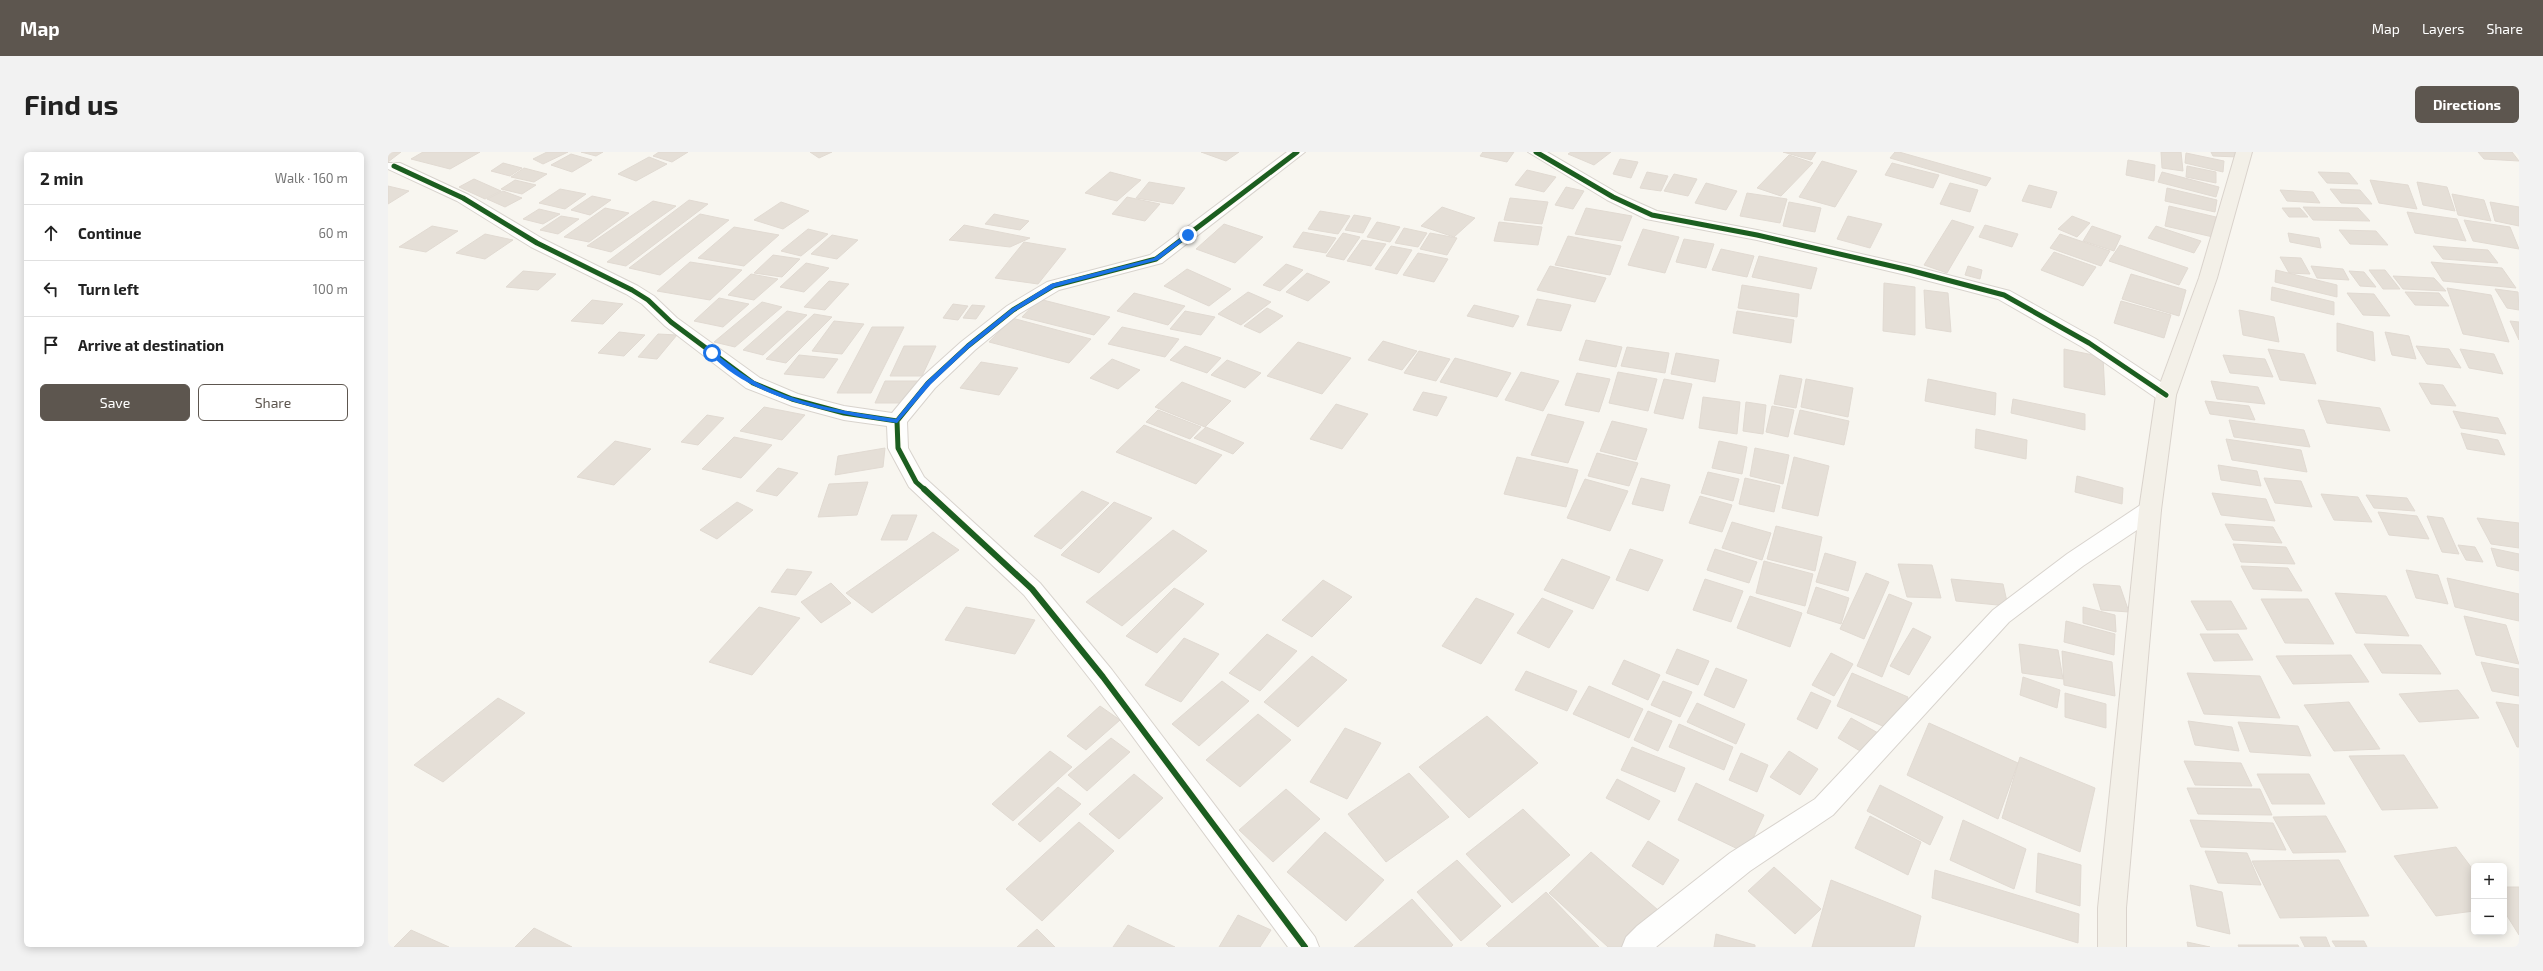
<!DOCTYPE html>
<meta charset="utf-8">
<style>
body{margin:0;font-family:"Exo 2",sans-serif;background:#f2f2f2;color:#222}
.controls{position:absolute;right:12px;bottom:12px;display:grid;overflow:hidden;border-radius:6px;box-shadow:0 2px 10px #0003}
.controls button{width:36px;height:36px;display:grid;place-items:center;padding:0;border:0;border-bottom:1px solid #e0e0e0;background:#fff;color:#222;font:20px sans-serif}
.stop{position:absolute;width:12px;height:12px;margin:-9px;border:3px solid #1a73e8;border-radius:50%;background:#fff}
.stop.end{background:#1a73e8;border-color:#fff;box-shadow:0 1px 4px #0008}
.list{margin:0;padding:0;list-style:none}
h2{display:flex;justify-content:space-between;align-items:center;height:52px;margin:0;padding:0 16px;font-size:17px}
h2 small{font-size:13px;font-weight:400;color:#767676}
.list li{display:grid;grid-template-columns:26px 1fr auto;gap:12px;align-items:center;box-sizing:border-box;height:56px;padding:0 16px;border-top:1px solid #e0e0e0}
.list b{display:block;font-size:15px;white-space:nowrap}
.list em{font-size:13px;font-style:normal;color:#767676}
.actions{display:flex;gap:8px;padding:12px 16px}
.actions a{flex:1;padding:9px 0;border:1px solid #5d564f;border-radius:6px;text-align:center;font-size:14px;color:#5d564f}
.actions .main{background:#5d564f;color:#fff}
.icon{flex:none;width:22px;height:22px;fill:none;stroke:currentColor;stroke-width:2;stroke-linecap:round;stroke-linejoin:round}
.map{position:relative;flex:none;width:2131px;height:795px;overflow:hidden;border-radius:6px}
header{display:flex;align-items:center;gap:24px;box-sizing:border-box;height:56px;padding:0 20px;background:#5d564f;color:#fff}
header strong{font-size:19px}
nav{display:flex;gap:22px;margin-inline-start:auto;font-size:14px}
.intro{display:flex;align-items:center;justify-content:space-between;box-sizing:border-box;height:96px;padding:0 24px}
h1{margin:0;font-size:28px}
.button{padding:10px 18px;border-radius:6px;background:#5d564f;color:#fff;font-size:14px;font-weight:700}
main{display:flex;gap:24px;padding:0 24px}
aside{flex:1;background:#fff;border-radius:6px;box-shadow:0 2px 10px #0003}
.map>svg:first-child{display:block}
.building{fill:#e5dfd7;stroke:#e1dad2}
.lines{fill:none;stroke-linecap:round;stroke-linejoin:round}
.minor-casing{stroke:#d8d3cd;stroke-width:2}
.major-casing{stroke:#dad3cc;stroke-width:2}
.minor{fill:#fefefd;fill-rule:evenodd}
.major{fill:#f3f0e8;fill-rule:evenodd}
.cycleway-far1-casing{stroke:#fffbf2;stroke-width:7}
.cycleway-casing{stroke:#fffbf2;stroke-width:9}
.cycleway-far1{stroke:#1b5e20;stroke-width:5}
.cycleway{stroke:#1b5e20;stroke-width:6}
.route{fill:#1a73e8}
</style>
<header>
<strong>Map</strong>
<nav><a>Map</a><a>Layers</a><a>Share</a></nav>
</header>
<div class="intro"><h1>Find us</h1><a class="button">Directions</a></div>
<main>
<aside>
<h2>2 min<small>Walk · 160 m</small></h2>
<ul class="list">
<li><svg class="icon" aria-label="ahead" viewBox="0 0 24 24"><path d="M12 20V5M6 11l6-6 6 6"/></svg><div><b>Continue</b></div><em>60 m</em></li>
<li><svg class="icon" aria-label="left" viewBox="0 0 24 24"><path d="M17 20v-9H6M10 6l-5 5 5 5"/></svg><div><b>Turn left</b></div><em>100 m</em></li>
<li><svg class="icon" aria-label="arrive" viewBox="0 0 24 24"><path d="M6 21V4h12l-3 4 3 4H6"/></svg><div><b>Arrive at destination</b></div></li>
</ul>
<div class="actions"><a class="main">Save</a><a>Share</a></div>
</aside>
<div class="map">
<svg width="2131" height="795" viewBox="0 0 2131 795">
<rect width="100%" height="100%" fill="#f8f6f0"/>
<path class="building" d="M0 0H13L0 10Z
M35 0H92L62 17 23 7Z
M159 0H180L155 12 145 7Z
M193 0H215L208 4Z
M271 0H300L284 10 265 4Z
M422 0H444L431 6Z
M813 0H851L838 9Z
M1095 0H1126L1119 10 1092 4Z
M1183 0H1223L1206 13 1180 2Z
M1395 0H1428L1423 8Z
M1507 0H1511L1603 26 1598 34 1502 6Z
M1773 0H1793L1795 19 1774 16Z
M1823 0H1847L1850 5 1825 4Z
M2090 0H2124L2131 9 2096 7Z
M1798 1 1836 9 1835 20 1797 11Z
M183 2 204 8 184 20 163 13Z
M1401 3 1425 11 1393 44 1369 36Z
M261 5 279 12 248 29 230 22Z
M1232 7 1250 10 1243 26 1225 22Z
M1740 8 1767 13 1766 29 1738 23Z
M1434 9 1469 19 1447 55 1411 45Z
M115 11 134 16 122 24 103 19Z
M1504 11 1551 23 1545 36 1497 23Z
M1799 14 1828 20V31L1798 25Z
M136 16 159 22 146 30 123 25Z
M1139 18 1168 25 1156 40 1127 33Z
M722 20 753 28 729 49 697 41Z
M1259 20 1280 24 1273 39 1252 36Z
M1774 20 1831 35 1828 45 1770 30Z
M1930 20 1961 21 1970 32 1939 31Z
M1286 22 1309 27 1300 44 1276 39Z
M86 27 113 39 97 47 71 35Z
M127 28 148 33 134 42 113 37Z
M1982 28 2020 33 2029 57 1991 51Z
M761 30 797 36 785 52 748 46Z
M2029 30 2059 35 2067 59 2035 53Z
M1318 31 1349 39 1338 58 1307 51Z
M1562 31 1590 38 1582 60 1552 52Z
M1641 33 1669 40 1663 56 1634 49Z
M0 34 21 39 0 52Z
M1178 35 1196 39 1185 57 1167 53Z
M1779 36 1829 48 1827 60 1777 49Z
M172 37 198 42 177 57 151 51Z
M1942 37 1972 38 1984 52 1953 51Z
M1892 38 1925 40 1932 51 1899 49Z
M115 39 134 46 117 55 99 47Z
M1359 41 1399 47 1392 71 1352 64Z
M2064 42 2096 48 2103 69 2070 63Z
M204 44 223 48 202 63 183 58Z
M739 45 772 52 757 69 724 62Z
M1122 46 1160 50 1154 72 1116 68Z
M301 48 320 52 238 114 219 110Z
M265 49 288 54 223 100 199 94Z
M393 50 421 59 395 77 366 68Z
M1401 50 1433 56 1427 80 1395 74Z
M2102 50 2131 55V74L2107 69Z
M1781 54 1828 65 1825 85 1777 74Z
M1054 55 1087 66 1066 85 1033 74Z
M1915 55 1970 56 1982 69 1925 68Z
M217 56 241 61 201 90 176 85Z
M1198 56 1244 64 1234 89 1187 82Z
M1894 56H1912L1920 65H1901Z
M151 57 172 62 155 72 135 67Z
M932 59 962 64 950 82 920 77Z
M2019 60 2069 67 2078 89 2027 81Z
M312 62 341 68 272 123 241 116Z
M606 62 641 69 632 78 597 72Z
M966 63 983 66 975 81 957 78Z
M173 64 191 67 170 82 152 78Z
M1460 64 1494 72 1482 96 1449 87Z
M1684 64 1702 71 1689 85 1670 77Z
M1564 68 1586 75 1559 121 1536 113Z
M2076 68 2122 75 2131 97 2085 89Z
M989 70 1012 75 1002 90 979 85Z
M1111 70 1154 75 1150 93 1106 89Z
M836 72 875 85 847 111 808 97Z
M576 73 642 86 622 95 561 88Z
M1597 73 1630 82 1624 95 1591 85Z
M44 74 70 79 38 100 11 95Z
M1704 74 1733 84 1726 99 1695 89Z
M1768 74 1813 89 1806 101 1760 86Z
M346 75 391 83 356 114 310 106Z
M1016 76 1039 81 1030 95 1007 91Z
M420 77 440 82 413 104 393 99Z
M1255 77 1291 85 1277 121 1240 113Z
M1951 78 1988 79 2000 93 1962 92Z
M915 80 948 86 938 101 905 95Z
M955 81 972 85 956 108 938 104Z
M1042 81 1069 86 1059 103 1032 97Z
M1900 81 1931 86 1933 96 1902 90Z
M97 82 125 88 97 107 68 101Z
M1672 82 1722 99 1713 114 1662 96Z
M444 83 470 88 449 107 423 102Z
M1180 84 1233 94 1222 123 1167 113Z
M1296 87 1326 92 1318 116 1288 110Z
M974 88 998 92 983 114 959 109Z
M636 90 678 97 650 132 607 126Z
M1732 93 1800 116 1791 133 1721 109Z
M1003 94 1024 98 1009 122 987 117Z
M2045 94 2100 98 2110 111 2055 107Z
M1333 97 1366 104 1359 125 1324 118Z
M1666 100 1708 115 1695 134 1653 118Z
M1030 101 1060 107 1046 130 1015 123Z
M385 103 412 107 394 125 366 121Z
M1371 104 1429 116 1423 137 1364 125Z
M1892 105 1913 106 1922 122 1901 121Z
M302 110 354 118 322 148 269 139Z
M2043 110 2114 116 2128 136 2055 129Z
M418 111 441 116 416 140 392 135Z
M898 112 915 118 892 139 875 133Z
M1162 114 1218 126 1207 150 1149 138Z
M1580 114 1594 118 1592 127 1577 123Z
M1923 114 1955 117 1961 128 1929 126Z
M799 117 843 137 821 154 776 134Z
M1888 118 1949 133V145L1887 130Z
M1981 118H1997L2012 137H1995Z
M135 119 168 122 150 138 118 135Z
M1961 119 1976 120 1988 135 1972 134Z
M919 121 942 130 920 149 898 140Z
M363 122 390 127 366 148 340 143Z
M1743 122 1798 138 1791 164 1734 147Z
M2005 124 2046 126 2058 139 2015 137Z
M441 129 461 132 437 158 416 155Z
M1496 131 1527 135V183L1495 179Z
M1354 133 1411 142 1409 165 1350 156Z
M1884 135 1946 150V163L1883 148Z
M2059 136 2103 143 2121 190 2075 182Z
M2107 137 2130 140 2131 158 2119 156Z
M1536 138 1560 141 1563 180 1538 176Z
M860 140 883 150 853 173 830 162Z
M2017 140 2051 141 2061 154 2027 153Z
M746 141 797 154 780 173 729 159Z
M1959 141 1986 142 2002 164 1975 163Z
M331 146 361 152 335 175 306 169Z
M651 147 722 165 706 183 634 165Z
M1149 147 1183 153 1173 179 1139 173Z
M204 148 235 152 215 172 183 169Z
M1733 149 1783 163 1776 186 1726 171Z
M374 150 394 155 347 195 326 190Z
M565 152 580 154 570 168 555 166Z
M584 153 597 154 588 167 575 166Z
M1086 153 1131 164 1125 175 1079 164Z
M879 156 895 164 872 181 856 174Z
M1851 158 1886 165 1891 190 1855 183Z
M399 159 419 163 375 203 355 198Z
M797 159 827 165 813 183 782 177Z
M1349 159 1406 168 1403 191 1345 181Z
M426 162 444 165 398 211 378 207Z
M624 166 703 187 681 211 601 190Z
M446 169 476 172 454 202 424 199Z
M2122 169 2131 170V188Z
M1949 171 1985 180 1987 209 1949 199Z
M484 175H516L483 241H449Z
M734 175 791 187 777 205 720 192Z
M231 180 257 183 236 204 210 201Z
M1997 180 2021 184 2028 207 2004 203Z
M270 182 289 183 269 207 250 205Z
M1198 188 1234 195 1228 215 1191 208Z
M995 189 1029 199 1014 218 980 208Z
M910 190 963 206 934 242 879 224Z
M516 194H548L534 224H502Z
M797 194 833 206 819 221 782 208Z
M2028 194 2061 197 2073 216 2039 212Z
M1239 195 1281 201 1277 221 1233 214Z
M1676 197 1715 205 1717 243 1676 235Z
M1880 197 1916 202 1928 232 1892 228Z
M2072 197 2106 202 2115 222 2081 216Z
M1031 199 1062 207 1048 229 1016 221Z
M1288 201 1331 208 1327 230 1283 222Z
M411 203 450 207 436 226 396 222Z
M1835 203 1877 207 1885 225 1842 221Z
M1067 206 1123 221 1109 245 1052 230Z
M724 207 752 218 730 237 702 226Z
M839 208 873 221 857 236 823 223Z
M593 210 630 216 611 243 572 236Z
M1133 220 1171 229 1155 259 1117 248Z
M1230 220 1269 227 1260 259 1221 251Z
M1189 221 1222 227 1211 260 1177 253Z
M1392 223 1414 227 1408 256 1386 252Z
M1276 227 1304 232 1295 267 1266 261Z
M1418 227 1465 236 1460 265 1413 255Z
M1540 227 1608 241 1607 263 1537 249Z
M497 229H530L520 251H487Z
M1823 229 1870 235 1877 252 1829 247Z
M794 230 843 249 817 275 767 255Z
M2031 231 2055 233 2068 254 2043 252Z
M1035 240 1059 245 1049 264 1025 258Z
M1315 245 1352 250 1349 282 1311 276Z
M1625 247 1697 262V278L1623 261Z
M1930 248 1992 256 2002 279 1939 271Z
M1817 249 1861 254 1867 268 1822 262Z
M1358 250 1378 253 1375 282 1355 279Z
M948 252 980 262 954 297 922 287Z
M1384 254 1406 258 1400 285 1378 280Z
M376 255 417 263 394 288 352 279Z
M770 258 813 275 802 287 758 270Z
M1412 258 1461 269 1456 293 1406 282Z
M2065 259 2110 266 2118 282 2073 276Z
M1160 262 1196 270 1180 311 1143 303Z
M319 263 336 266 310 293 293 290Z
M1841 268 1916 278 1922 295 1846 285Z
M1224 269 1259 277 1248 308 1212 299Z
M756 273 834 303 808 332 728 300Z
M818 275 856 291 845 302 806 286Z
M1588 277 1639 288 1638 307 1587 296Z
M2073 281 2110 288 2117 303 2079 297Z
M346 285 384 293 353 326 314 317Z
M1838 287 1913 298 1919 320 1844 308Z
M227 289 263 297 226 333 189 325Z
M1331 289 1359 295 1354 322 1324 316Z
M497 296 495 315 447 323 450 304Z
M1367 296 1401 303 1395 332 1362 324Z
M1209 301 1250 311 1241 334 1200 324Z
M1129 305 1190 318 1178 355 1116 342Z
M1406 305 1441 314 1430 364 1394 356Z
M1830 313 1869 319 1873 334 1833 328Z
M390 316 410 321 389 344 368 339Z
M1320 320 1351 327 1345 349 1313 341Z
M1689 324 1735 336 1734 352 1687 340Z
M1253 326 1282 333 1275 359 1244 352Z
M1357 326 1392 334 1386 360 1351 352Z
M1876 326 1913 329 1924 355 1887 351Z
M1197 327 1240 339 1222 379 1179 366Z
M480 330 469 363 430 365 441 332Z
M694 339 721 351 673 397 646 384Z
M1824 341 1878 347 1887 369 1833 363Z
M1933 342 1970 345 1984 370 1946 368Z
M1978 343 2019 346 2027 359 1986 356Z
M1312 344 1344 353 1334 380 1301 371Z
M349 350 365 358 329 387 312 378Z
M726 350 764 366 711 421 673 403Z
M1990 360 2029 364 2041 387 2001 383Z
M504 363H529L519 388H493Z
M2039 364 2055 366 2071 402 2054 400Z
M2089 366 2131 371V396L2103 392Z
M1344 370 1383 381 1374 408 1334 396Z
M1837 372 1885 375 1894 391 1845 388Z
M1388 374 1434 385 1427 419 1379 407Z
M785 378 819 399 734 474 698 450Z
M545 380 571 398 484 461 458 441Z
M1845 392 1898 395 1907 412 1853 410Z
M2070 393 2087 395 2095 410 2078 408Z
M2103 396 2131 402V419L2109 414Z
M1242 397 1275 408 1260 439 1228 428Z
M1327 397 1369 410 1361 431 1319 418Z
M1437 401 1468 410 1460 439 1428 430Z
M1174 407 1222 425 1205 457 1156 438Z
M1376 409 1425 422 1417 454 1368 441Z
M1510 412 1544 413 1553 446 1519 445Z
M1853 414 1900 416 1914 439 1865 437Z
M399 417 424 420 408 443 383 440Z
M2018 418 2050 423 2060 452 2028 446Z
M1478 421 1501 430 1476 487 1452 477Z
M2059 426 2131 442V469L2067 455Z
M1317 427 1355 439 1343 470 1305 458Z
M1563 427 1615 432 1620 454 1568 449Z
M935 428 964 445 924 485 894 468Z
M443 431 463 451 433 471 413 450Z
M1705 432 1732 434 1741 460 1713 458Z
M1428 435 1461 446 1453 472 1419 461Z
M786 436 816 452 769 501 738 484Z
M1947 441 1998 444 2021 484 1968 481Z
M1501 442 1524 451 1494 525 1469 514Z
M1362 444 1414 461 1402 495 1349 476Z
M1088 446 1126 462 1093 512 1054 494Z
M1154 446 1185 459 1161 496 1129 481Z
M1873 447H1920L1946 492 1897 491Z
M1803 449H1843L1859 477 1819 478Z
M371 455 412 466 364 523 321 510Z
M578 455 647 468 627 502 557 488Z
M1695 455 1727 463 1728 480 1695 471Z
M2076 464 2118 473 2131 512 2088 503Z
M1678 469 1727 482 1726 503 1676 490Z
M1525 476 1543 485 1521 523 1502 514Z
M879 482 909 499 872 539 841 521Z
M1812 482H1850L1865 508 1826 509Z
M796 486 831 502 793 550 757 533Z
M1631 492 1670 498 1675 527 1634 521Z
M1976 492 2033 493 2053 522 1994 521Z
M1289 497 1321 509 1310 533 1278 521Z
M1674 499 1724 510 1727 544 1676 533Z
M1443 501 1465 512 1446 544 1424 533Z
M1963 503 1981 530 1905 532 1888 504Z
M924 504 959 528 910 575 876 550Z
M1236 508 1272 523 1260 548 1224 532Z
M2093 510 2131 517V544L2104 539Z
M1328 516 1359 528 1346 556 1316 543Z
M1138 519 1189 539 1179 559 1127 538Z
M1464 521 1520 545 1506 579 1449 554Z
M1799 521 1872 524 1892 566 1816 562Z
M1635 525 1672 538 1669 556 1632 543Z
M834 529 861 549 811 594 784 572Z
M1275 529 1304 540 1292 565 1263 553Z
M1201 534 1255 557 1241 586 1185 562Z
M2070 538 2091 566 2031 570 2011 542Z
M1423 540 1443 549 1429 577 1409 567Z
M1677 541 1718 552V576L1677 565Z
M110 546 137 561 55 630 26 613Z
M1961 550 1992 597 1946 599 1916 553Z
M2108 550 2131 553V595H2129Z
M1309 551 1357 572 1348 592 1299 570Z
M712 554 732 568 698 598 679 584Z
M1260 559 1284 569 1270 599 1246 588Z
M870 562 903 588 852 635 818 608Z
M1099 564 1150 611 1081 666 1031 615Z
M1463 566 1492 582 1479 603 1450 586Z
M1800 569 1844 575 1851 599 1807 593Z
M1850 570 1910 574 1923 604 1862 600Z
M1541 571 1630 611 1610 667 1519 623Z
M1291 572 1345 595 1336 618 1281 595Z
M957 576 993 591 959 647 922 630Z
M723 586 742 600 699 639 680 623Z
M1244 595 1297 616 1287 640 1233 618Z
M662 599 684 615 625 669 604 652Z
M1401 599 1430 617 1412 643 1382 625Z
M1353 601 1380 613 1369 640 1341 628Z
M2016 603 2050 656 1994 658 1961 604Z
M1632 605 1707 636 1692 700 1614 666Z
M1796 609 1853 611 1864 634 1807 633Z
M1021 621 1061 665 998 710 960 662Z
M746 622 775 646 731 687 701 662Z
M1869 622H1921L1937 652H1884Z
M1229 627 1272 649 1261 668 1218 646Z
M1308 631 1376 663 1358 701 1290 668Z
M1492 633 1555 665 1542 693 1479 659Z
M670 635 693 652 652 690 630 672Z
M1799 636 1872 637 1884 663 1810 662Z
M898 637 932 667 885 710 851 678Z
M1135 657 1182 703 1124 751 1078 702Z
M1482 664 1533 690 1520 723 1467 696Z
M1938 664 1958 700 1905 701 1885 665Z
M1575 668 1638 697 1626 737 1562 708Z
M1802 668 1885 671 1898 698 1813 695Z
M691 670 726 699 654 769 618 737Z
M937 680 996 728 958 769 899 720Z
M1260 689 1291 708 1275 733 1244 714Z
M2068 695 2086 719V759L2048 764 2006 704Z
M1817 699 1859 701 1873 733 1830 731Z
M1203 700 1270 758 1234 795H1220L1161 741Z
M1650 701 1693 713 1692 754 1648 740Z
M1069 708 1113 754 1073 789 1029 740Z
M1951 708 1981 764 1892 766 1864 709Z
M1386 715 1433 757 1407 782 1360 739Z
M1547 718 1691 762 1690 791 1544 746Z
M1443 728 1533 764 1526 795H1424Z
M1802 733 1834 740 1842 782 1809 774Z
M2116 735H2131V783L2116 759Z
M1158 740 1211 795H1101L1098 792Z
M1024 747 1065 793 1063 795H966Z
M850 763 883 778 872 795H831Z
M740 773 787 795H725Z
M146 776 184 795H127Z
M649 777 667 795H629Z
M23 778 61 795H6Z
M1328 782 1367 793V795H1326Z
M1912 785H1938L1942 795H1917Z
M1944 789H1976L1979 795H1948Z
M1799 790 1822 795H1800Z
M1850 793H1910L1911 795H1851Z"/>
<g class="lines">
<defs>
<path id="minor" d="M899 0H917L774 111 671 138 631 162 587 198 547 236 519 270 520 296 536 325 652 431 724 518 927 785 931 795H900L706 532 636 443 521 335 500 296 499 274 456 268 404 254 358 236 277 174 254 152 238 142 143 95 69 49 0 17V11H12L81 43 155 87 250 134 266 144 289 166 372 226 410 242 456 254 504 261 533 226 573 190 619 154 659 130 762 103Z
M1140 0H1159L1231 42 1269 59 1369 78 1521 113 1622 139 1708 187 1785 238 1788 243 1785 248 1778 250 1771 248 1694 195 1610 147 1518 123 1369 88 1258 67 1219 48Z
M1762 350 1770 352 1773 358 1770 364 1695 414 1621 470 1445 663 1362 719 1268 795H1234L1238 785 1249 774 1342 701 1427 647 1605 458 1679 402 1754 352Z"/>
<path id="major" d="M1848 0H1864L1829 126 1788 243 1773 358 1738 756V795H1710V756L1751 358 1768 243 1811 126Z"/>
</defs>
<use href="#minor" class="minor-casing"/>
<use href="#major" class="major-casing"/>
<use href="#minor" class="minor"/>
<use href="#major" class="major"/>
<defs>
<path id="cycleway-far1" d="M1148 0 1225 45 1264 63 1369 83 1521 118 1616 143 1701 191 1778 243
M6 14 75 46 149 91 244 138 260 148 283 170 365 231 404 247 456 261 509 269
M537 338 528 330 510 296 509 269 540 231 580 194 625 158 665 134 768 107 909 0"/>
<path id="cycleway" d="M536 337 644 437 715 525 917 795"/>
</defs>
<use href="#cycleway-far1" class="cycleway-far1-casing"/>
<use href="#cycleway" class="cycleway-casing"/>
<use href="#cycleway-far1" class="cycleway-far1"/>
<use href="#cycleway" class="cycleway"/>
</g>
<path class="route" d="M798 82 803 83 770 108 667 135 627 159 582 195 543 232 509 271C447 261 366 249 321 201L325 200C339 210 353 222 368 230 411 253 461 260 508 267L538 230 578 193 623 157 663 132 766 106Z"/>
</svg>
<div class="controls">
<button>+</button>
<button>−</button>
</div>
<div class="stop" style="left:324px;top:201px"></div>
<div class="stop end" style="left:800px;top:83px"></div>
</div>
</main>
